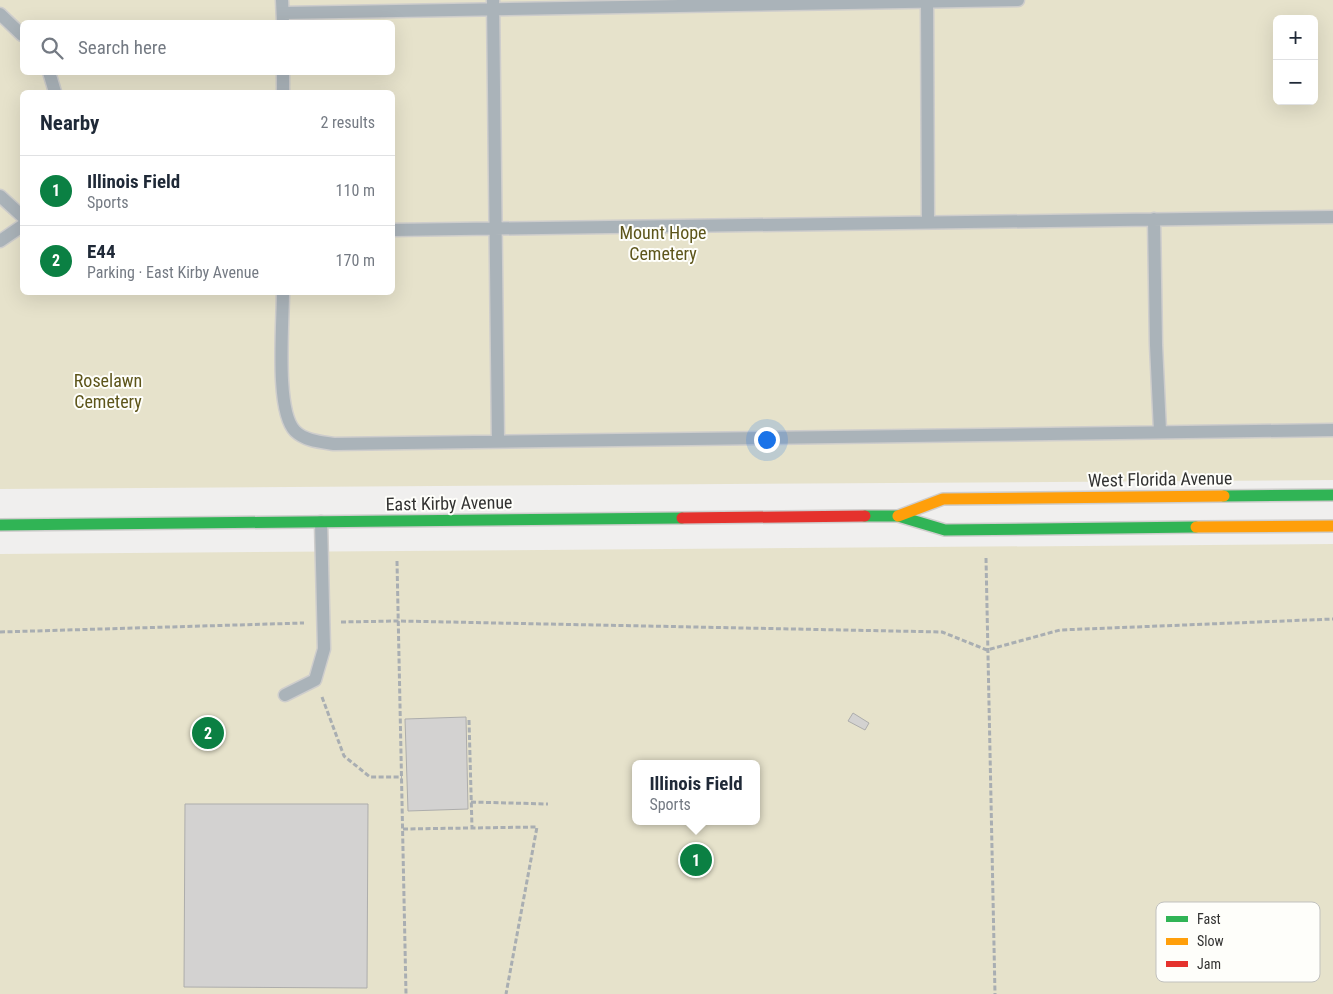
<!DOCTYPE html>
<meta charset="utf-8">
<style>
body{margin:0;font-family:"Roboto Condensed",sans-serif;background:#f6f6f7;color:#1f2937}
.controls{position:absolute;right:15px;top:15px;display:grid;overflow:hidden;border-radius:8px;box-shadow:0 5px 20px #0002}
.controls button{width:45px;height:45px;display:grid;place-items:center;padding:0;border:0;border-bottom:1px solid #e0e1e3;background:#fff;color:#1f2937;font:25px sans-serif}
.you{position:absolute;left:766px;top:439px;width:18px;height:18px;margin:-12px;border:4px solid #fff;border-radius:50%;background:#1a73e8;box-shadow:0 0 0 8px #1a73e833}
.badge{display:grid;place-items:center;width:32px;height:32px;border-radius:50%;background:#0b8043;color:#fff;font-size:16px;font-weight:700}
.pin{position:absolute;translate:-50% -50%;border:2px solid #fff;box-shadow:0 1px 5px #0006}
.popup{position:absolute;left:632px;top:760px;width:128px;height:65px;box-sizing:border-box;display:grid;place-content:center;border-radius:8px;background:#fff;filter:drop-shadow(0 1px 4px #0005);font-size:16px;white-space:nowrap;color:#747a83}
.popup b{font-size:19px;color:#1f2937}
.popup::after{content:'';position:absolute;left:50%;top:100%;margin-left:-10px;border:10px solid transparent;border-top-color:#fff}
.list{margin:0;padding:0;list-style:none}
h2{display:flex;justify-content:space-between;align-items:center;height:65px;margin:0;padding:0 20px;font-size:21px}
h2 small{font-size:16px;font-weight:400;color:#747a83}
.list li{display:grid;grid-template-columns:32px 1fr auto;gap:15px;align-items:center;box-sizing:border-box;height:70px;padding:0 20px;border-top:1px solid #e0e1e3}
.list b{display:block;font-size:19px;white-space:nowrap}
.list p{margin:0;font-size:16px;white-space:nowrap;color:#747a83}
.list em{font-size:16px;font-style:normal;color:#747a83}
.icon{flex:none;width:28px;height:28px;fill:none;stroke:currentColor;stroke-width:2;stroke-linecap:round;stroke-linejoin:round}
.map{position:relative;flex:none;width:1333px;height:994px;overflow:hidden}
.search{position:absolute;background:#fff;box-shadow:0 5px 20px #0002;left:20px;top:20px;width:375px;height:55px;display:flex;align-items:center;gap:12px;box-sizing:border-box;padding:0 18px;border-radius:8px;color:#747a83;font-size:19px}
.panel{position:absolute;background:#fff;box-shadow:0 5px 20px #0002;left:20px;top:90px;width:375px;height:205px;border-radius:8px}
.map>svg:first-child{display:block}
.green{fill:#e6e2cb;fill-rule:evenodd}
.building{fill:#d3d2d1;stroke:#adadac}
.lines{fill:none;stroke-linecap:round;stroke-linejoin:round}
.lane-casing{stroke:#cecdcc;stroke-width:15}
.fast-casing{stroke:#cecdcc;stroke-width:14}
.slow-casing{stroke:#cecdcc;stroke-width:14}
.jam-casing{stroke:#cecdcc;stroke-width:14}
.path{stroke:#a9aeb2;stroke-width:3;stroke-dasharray:5 2.5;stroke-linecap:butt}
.lane{stroke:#aab3b9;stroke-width:12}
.fast{stroke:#30b455;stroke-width:11}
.slow{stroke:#ff9f0a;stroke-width:11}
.jam{stroke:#e5322d;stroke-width:11}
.labels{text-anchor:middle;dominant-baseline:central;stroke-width:4;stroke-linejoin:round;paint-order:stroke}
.park-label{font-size:18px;fill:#5d551a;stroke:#fefefa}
.street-label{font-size:18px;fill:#323231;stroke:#fefefa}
.key{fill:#fefefa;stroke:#c1c1be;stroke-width:1}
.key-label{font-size:14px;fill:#323231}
</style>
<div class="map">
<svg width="1333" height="994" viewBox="0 0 1333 994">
<rect width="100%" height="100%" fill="#f0efee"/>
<path class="green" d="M0 0H1333V480L0 489ZM1277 19H1314V101H1277ZM22 22H392V72H22ZM22 92H392V292H22Z
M1333 544V994H0V554ZM636 764H756V821H636Z"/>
<path class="building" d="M853 713 869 723 865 730 848 721Z
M466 717 468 809 408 811 405 719Z
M185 804H368L367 988 184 987Z"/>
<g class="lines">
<defs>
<path id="lane" d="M282 0 283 22
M493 0 498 441
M927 0 928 222
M283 13 1018 0
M0 14 22 35
M49 72 55 92
M283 72V92
M0 196 22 216
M1154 219 1156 345 1160 431
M392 230 1333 217
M0 241 22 226
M283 292C283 323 275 411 295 431 305 441 321 442 334 444L1333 430
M285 695 315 680 324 649 321 522"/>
<path id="fast" d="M1224 496 1333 495
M865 516H898L945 530 1196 527
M0 525 682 518"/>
<path id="slow" d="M898 516 943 499 1224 496
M1196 527 1333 526"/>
<path id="jam" d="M682 518 865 516"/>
</defs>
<use href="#lane" class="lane-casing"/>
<use href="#fast" class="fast-casing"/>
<use href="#slow" class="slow-casing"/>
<use href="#jam" class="jam-casing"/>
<path class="path" d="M986 558 995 994
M397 561 406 994
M341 622 398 621 942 632 987 650 1060 630 1333 619
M0 632 304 623
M322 697 344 756 370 777H402
M469 720 472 828
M471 802 548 804
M403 829 537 827 506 994"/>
<use href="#lane" class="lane"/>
<use href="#fast" class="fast"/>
<use href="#slow" class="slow"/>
<use href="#jam" class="jam"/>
</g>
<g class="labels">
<g class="park-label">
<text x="663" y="232">Mount Hope<tspan x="663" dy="21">Cemetery</tspan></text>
<text x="108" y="380">Roselawn<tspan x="108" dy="21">Cemetery</tspan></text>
</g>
<g class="street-label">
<text transform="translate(1160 479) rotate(-1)">West Florida Avenue</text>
<text transform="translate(449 503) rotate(-1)">East Kirby Avenue</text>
</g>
</g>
<rect x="1156" y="902" width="164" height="80" rx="8" class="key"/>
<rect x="1166" y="916" width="22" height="6" fill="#30b455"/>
<rect x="1166" y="938" width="22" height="7" fill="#ff9f0a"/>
<rect x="1166" y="961" width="22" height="6" fill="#e5322d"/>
<g class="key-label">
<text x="1197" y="924">Fast</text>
<text x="1197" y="946">Slow</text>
<text x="1197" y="969">Jam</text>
</g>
</svg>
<div class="controls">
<button>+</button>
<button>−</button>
</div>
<div class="you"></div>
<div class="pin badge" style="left:696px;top:860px">1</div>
<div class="popup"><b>Illinois Field</b>Sports</div>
<div class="pin badge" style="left:208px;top:733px">2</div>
<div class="search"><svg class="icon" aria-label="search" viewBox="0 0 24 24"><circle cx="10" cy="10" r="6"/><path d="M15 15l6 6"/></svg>Search here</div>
<section class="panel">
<h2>Nearby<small>2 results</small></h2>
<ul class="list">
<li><span class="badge">1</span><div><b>Illinois Field</b><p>Sports</p></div><em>110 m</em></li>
<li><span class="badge">2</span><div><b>E44</b><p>Parking · East Kirby Avenue</p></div><em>170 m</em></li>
</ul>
</section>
</div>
